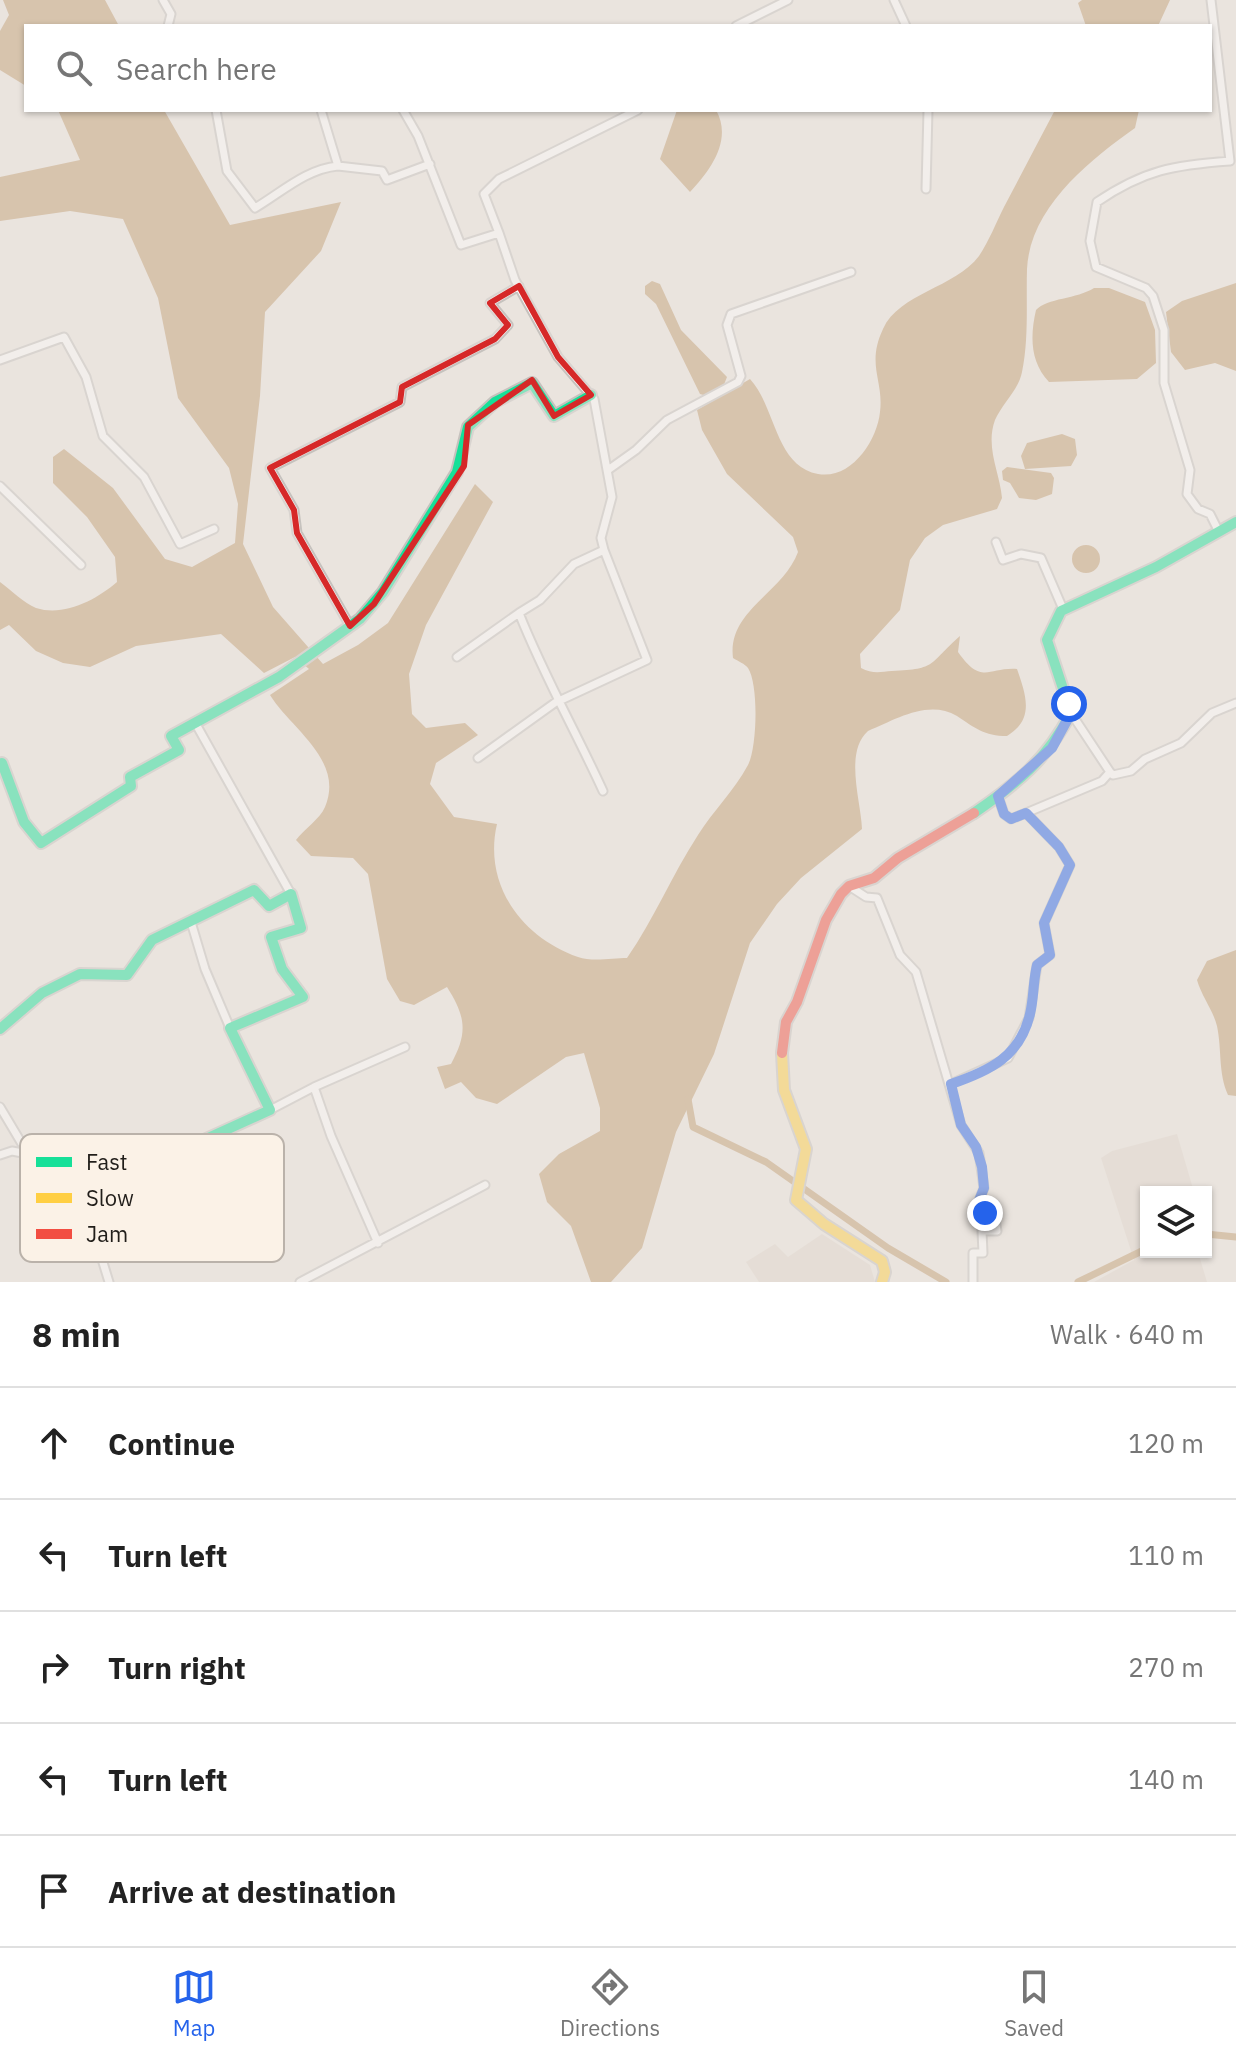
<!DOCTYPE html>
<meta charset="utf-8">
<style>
body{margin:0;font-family:"IBM Plex Sans",sans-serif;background:#f2f2f2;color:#222}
.controls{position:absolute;right:24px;bottom:24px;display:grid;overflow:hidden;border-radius:0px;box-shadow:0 2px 6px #0004}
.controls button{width:72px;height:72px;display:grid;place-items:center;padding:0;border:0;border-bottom:2px solid #e0e0e0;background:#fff;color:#222;font:40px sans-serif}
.stop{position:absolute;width:24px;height:24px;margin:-18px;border:6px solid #2563eb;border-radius:50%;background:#fff}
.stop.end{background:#2563eb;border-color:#fff;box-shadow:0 2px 8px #0008}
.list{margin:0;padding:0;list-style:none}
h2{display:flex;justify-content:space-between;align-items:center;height:104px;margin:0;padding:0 32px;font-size:34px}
h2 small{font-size:26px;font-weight:400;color:#767676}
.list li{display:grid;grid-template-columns:52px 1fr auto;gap:24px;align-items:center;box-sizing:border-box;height:112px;padding:0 32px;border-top:2px solid #e0e0e0}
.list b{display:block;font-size:30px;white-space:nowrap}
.list em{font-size:26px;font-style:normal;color:#767676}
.icon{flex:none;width:44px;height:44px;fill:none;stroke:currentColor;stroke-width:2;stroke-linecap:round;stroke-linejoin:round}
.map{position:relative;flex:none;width:1236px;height:1282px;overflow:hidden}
.search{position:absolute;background:#fff;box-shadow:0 2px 6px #0004;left:24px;right:24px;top:24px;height:88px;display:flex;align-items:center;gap:20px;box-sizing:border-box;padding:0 28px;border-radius:0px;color:#767676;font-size:30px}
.sheet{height:664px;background:#fff}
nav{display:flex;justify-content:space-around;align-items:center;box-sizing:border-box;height:112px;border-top:2px solid #e0e0e0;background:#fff;font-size:22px;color:#767676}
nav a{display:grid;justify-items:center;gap:4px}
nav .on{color:#2563eb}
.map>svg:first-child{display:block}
.built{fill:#e1d6cc}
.water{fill:#c29d72}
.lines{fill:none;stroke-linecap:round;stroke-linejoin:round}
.canal{stroke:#c29d72;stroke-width:7}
.street-casing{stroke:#c6c2be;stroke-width:11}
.fast-casing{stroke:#c6c2be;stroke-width:14}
.slow-casing{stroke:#c6c2be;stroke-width:14}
.jam-casing{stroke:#c6c2be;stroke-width:14}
.street{stroke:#fcfbfa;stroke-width:7}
.fast{stroke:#16e098;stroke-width:10}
.slow{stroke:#ffcf43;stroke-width:10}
.jam{stroke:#f24e42;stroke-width:10}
.route{stroke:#2563eb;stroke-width:10}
.marked{fill:none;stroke:#d62828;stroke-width:6;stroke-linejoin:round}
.key{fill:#fbf2e7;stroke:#bab2aa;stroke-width:2}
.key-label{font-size:22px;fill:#211e1a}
</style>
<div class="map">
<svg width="1236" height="1282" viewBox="0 0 1236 1282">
<rect width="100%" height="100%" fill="#eae4de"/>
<path class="built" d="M1177 1134 1194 1192H1146V1252H1198L1207 1282H1094L1134 1260 1101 1158 1112 1151Z
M822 1234 870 1265 875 1282H759L746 1262 775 1244 788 1257Z"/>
<path class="water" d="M3 0H105L119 26H26V86L0 70V31L9 15Z
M1082 0H1170L1158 26H1086L1078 3Z
M58 110H164L230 225 341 202 321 251 265 312 260 396 243 544 273 607 323 664 358 645 388 623 475 484 493 502 426 625 409 674 412 714 426 728 465 723 478 735 436 763 430 784 454 817 497 824C483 884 521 937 578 957 592 962 613 958 627 958 654 919 672 875 698 835 713 811 734 791 748 765 757 748 759 685 748 668 745 664 738 661 733 658 727 611 783 593 798 552L793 537 727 474 702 430 697 410 750 379C776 407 775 466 818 474 851 480 877 441 880 412 884 380 866 365 883 329 899 293 955 288 979 256 989 241 996 223 1004 207 1021 175 1038 142 1055 110H1139L1135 128C1090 160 1030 207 1027 269 1026 302 1029 339 1022 372 1019 389 1002 404 995 420 985 447 1000 473 1002 498L997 509 943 525 925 538 910 560 900 610 860 654 861 668C872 674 880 672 892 671 938 669 928 664 960 636L958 652C982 686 988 667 1017 669 1026 695 1035 719 1007 736 984 736 975 728 957 716 928 699 895 720 868 731 844 752 861 801 862 829L801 878 777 904 750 943 714 1054 676 1132 642 1248 611 1282H591L571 1226 547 1202 539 1174 559 1154 600 1131V1108L584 1053 566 1057 497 1104 476 1098 461 1082 445 1089 437 1067 451 1064C468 1033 466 1017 447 987L414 1005 400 1001 387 979 368 874 353 858 311 856 296 840C304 829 320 819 325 807 345 760 290 728 270 695L309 669 295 657 264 673 221 634 136 646 90 667 63 663 36 651 9 625 0 630V582C11 590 24 603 36 608 64 617 96 600 117 582L115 557 87 517 53 483V457L64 449 113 488 165 559 192 567 235 543 238 504 229 468 178 398 158 298 123 219 70 211 0 221V177L80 160Z
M677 110H716C733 140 710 171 690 192L660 159Z
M652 281 660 284 681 330 727 377 723 387 707 396 700 394 656 304 645 294V286Z
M1236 283V371L1215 363 1185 370 1171 352 1166 312 1182 301Z
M1094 288H1109L1145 302 1155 330 1156 363 1137 379 1049 382C1030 362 1030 336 1036 310 1047 298 1077 299 1094 288Z
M1062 434 1075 439 1077 455 1071 466 1025 469 1021 456 1027 443Z
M1007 467 1051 473 1054 478 1052 494 1036 500 1019 498 1010 483 1003 480 1002 471Z
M1072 559a14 14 0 1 1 28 0a14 14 0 1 1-28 0Z
M1236 950V1096L1228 1095C1218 1073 1222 1050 1217 1026 1213 1010 1202 997 1197 980L1207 961Z"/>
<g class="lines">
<path class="canal" d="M688 1099 693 1127 766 1162 888 1248 946 1282
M1206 1234 1236 1237
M1078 1282 1146 1249"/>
<defs>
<path id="street" d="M163 0 171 14 168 26
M894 0 906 26
M1211 0 1230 161C1174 165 1144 170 1097 202L1090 241 1096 267 1146 288 1153 296 1164 330V383L1190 470 1187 494 1198 509 1210 514 1219 532
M736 26 788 0
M216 110 227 171 255 208C282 192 306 169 338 166L321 110
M403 110 418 136 461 245 499 233 515 280 558 357 594 399 612 497 601 538 604 550
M338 166 382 171 387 180 430 164
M926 189 928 110
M499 233 484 194 499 179 638 110
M0 360 64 337 86 377 103 436 144 477 180 544 214 529
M608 470 636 450 667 420 738 382 741 376 727 325 731 314 851 272
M0 486 81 565
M996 542 1003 560 1021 554 1041 558 1063 609
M350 626 297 533 294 510 270 468 400 402 402 387 495 339 508 325 490 303 519 286
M457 657 519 613
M197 726 291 894
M478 758 556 702 561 700 647 660 604 550 574 564 540 600 519 613C543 674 576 732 603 791
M1110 772 1113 775 1131 771 1145 759 1181 743 1212 713 1236 703
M998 796 1004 814 1011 819 1026 813
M849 886 866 897 877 898 900 955 916 972 961 1125 979 1153 984 1188 978 1203 985 1213 995 1219 997 1231H982L983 1253H973V1282
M191 922 205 969 230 1028
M951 1084 1008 1058 1029 1018 1037 965 1050 955 1044 923 1070 865 1059 847 1026 813 1102 781 1110 772 1071 713
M314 1087 405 1047
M0 1107 28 1154
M270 1110 314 1087 331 1136 378 1243
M0 1155 12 1151 28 1154 41 1186 52 1200 76 1198 85 1204 109 1282
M300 1282 485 1185"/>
<path id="fast" d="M2 763 24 822 41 843 131 786 130 777 179 750 171 736 279 677 360 619 383 592 457 472 468 427 495 402 532 383 554 416 591 395
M974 813C1018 783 1046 760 1071 713L1047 640 1061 611 1156 567 1236 522
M0 1029 42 993 80 974 127 975 152 940 254 890 269 906 291 894 301 928 271 937 282 969 303 997 230 1028 270 1110 76 1198"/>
<path id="slow" d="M782 1053 784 1090 806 1149 796 1200 824 1224 882 1261 885 1272 882 1282"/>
<path id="jam" d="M782 1053 786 1022 797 1002 826 920 841 894 849 886 874 878 898 858 974 813"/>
</defs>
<use href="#street" class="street-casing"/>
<use href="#fast" class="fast-casing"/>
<use href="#slow" class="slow-casing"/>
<use href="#jam" class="jam-casing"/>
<use href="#street" class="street"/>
<use href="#fast" class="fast"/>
<use href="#slow" class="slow"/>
<use href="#jam" class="jam"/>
</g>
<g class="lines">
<path class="route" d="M985 1213 978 1203 984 1188 982 1167 976 1147 961 1125 951 1084C989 1071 1020 1057 1030 1014 1034 998 1033 981 1037 965L1050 955 1044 923 1070 865 1059 847 1026 813 1011 819 1004 814 998 796 1052 748 1071 713 1069 704"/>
</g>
<path d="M0 0H1236V1282H0ZM519 286 558 357 591 395 554 416 532 380 468 425 464 466 374 604 350 626 297 533 294 510 270 468 400 402 402 387 495 339 508 325 490 303Z" fill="#eae4de" fill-opacity=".55" fill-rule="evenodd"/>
<path class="marked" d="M519 286 558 357 591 395 554 416 532 380 468 425 464 466 374 604 350 626 297 533 294 510 270 468 400 402 402 387 495 339 508 325 490 303Z"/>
<rect x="20" y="1134" width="264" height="128" rx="12" class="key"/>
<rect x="36" y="1157" width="36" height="10" fill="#16e098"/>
<rect x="36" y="1193" width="36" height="10" fill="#ffcf43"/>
<rect x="36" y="1229" width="36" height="10" fill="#f24e42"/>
<g class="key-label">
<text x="86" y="1170">Fast</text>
<text x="86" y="1206">Slow</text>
<text x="86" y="1242">Jam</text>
</g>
</svg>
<div class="controls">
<button><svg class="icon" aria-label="layers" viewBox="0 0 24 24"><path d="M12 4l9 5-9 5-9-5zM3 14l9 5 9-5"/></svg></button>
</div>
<div class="stop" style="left:1069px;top:704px"></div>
<div class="stop end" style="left:985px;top:1213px"></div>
<div class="search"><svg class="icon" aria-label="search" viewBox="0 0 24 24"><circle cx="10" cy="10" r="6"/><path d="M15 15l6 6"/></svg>Search here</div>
</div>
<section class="sheet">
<h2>8 min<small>Walk · 640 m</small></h2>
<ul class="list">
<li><svg class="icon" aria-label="ahead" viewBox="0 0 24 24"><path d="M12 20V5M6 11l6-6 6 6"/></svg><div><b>Continue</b></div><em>120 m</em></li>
<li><svg class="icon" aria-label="left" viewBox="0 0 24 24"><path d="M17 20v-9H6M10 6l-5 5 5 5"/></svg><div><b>Turn left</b></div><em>110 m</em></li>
<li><svg class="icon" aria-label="right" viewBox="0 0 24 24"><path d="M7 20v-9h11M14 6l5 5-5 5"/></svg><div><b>Turn right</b></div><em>270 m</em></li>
<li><svg class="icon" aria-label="left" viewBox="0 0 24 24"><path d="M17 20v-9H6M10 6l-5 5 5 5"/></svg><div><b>Turn left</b></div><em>140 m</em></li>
<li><svg class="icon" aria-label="arrive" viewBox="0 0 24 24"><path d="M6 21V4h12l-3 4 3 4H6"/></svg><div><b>Arrive at destination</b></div></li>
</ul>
</section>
<nav>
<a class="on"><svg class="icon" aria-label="map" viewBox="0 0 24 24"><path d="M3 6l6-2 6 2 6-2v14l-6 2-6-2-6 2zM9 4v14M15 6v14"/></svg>Map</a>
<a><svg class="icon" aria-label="directions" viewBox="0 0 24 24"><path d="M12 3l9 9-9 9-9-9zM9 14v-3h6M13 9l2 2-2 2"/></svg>Directions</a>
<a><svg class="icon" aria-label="saved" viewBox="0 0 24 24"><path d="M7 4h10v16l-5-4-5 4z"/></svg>Saved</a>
</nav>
